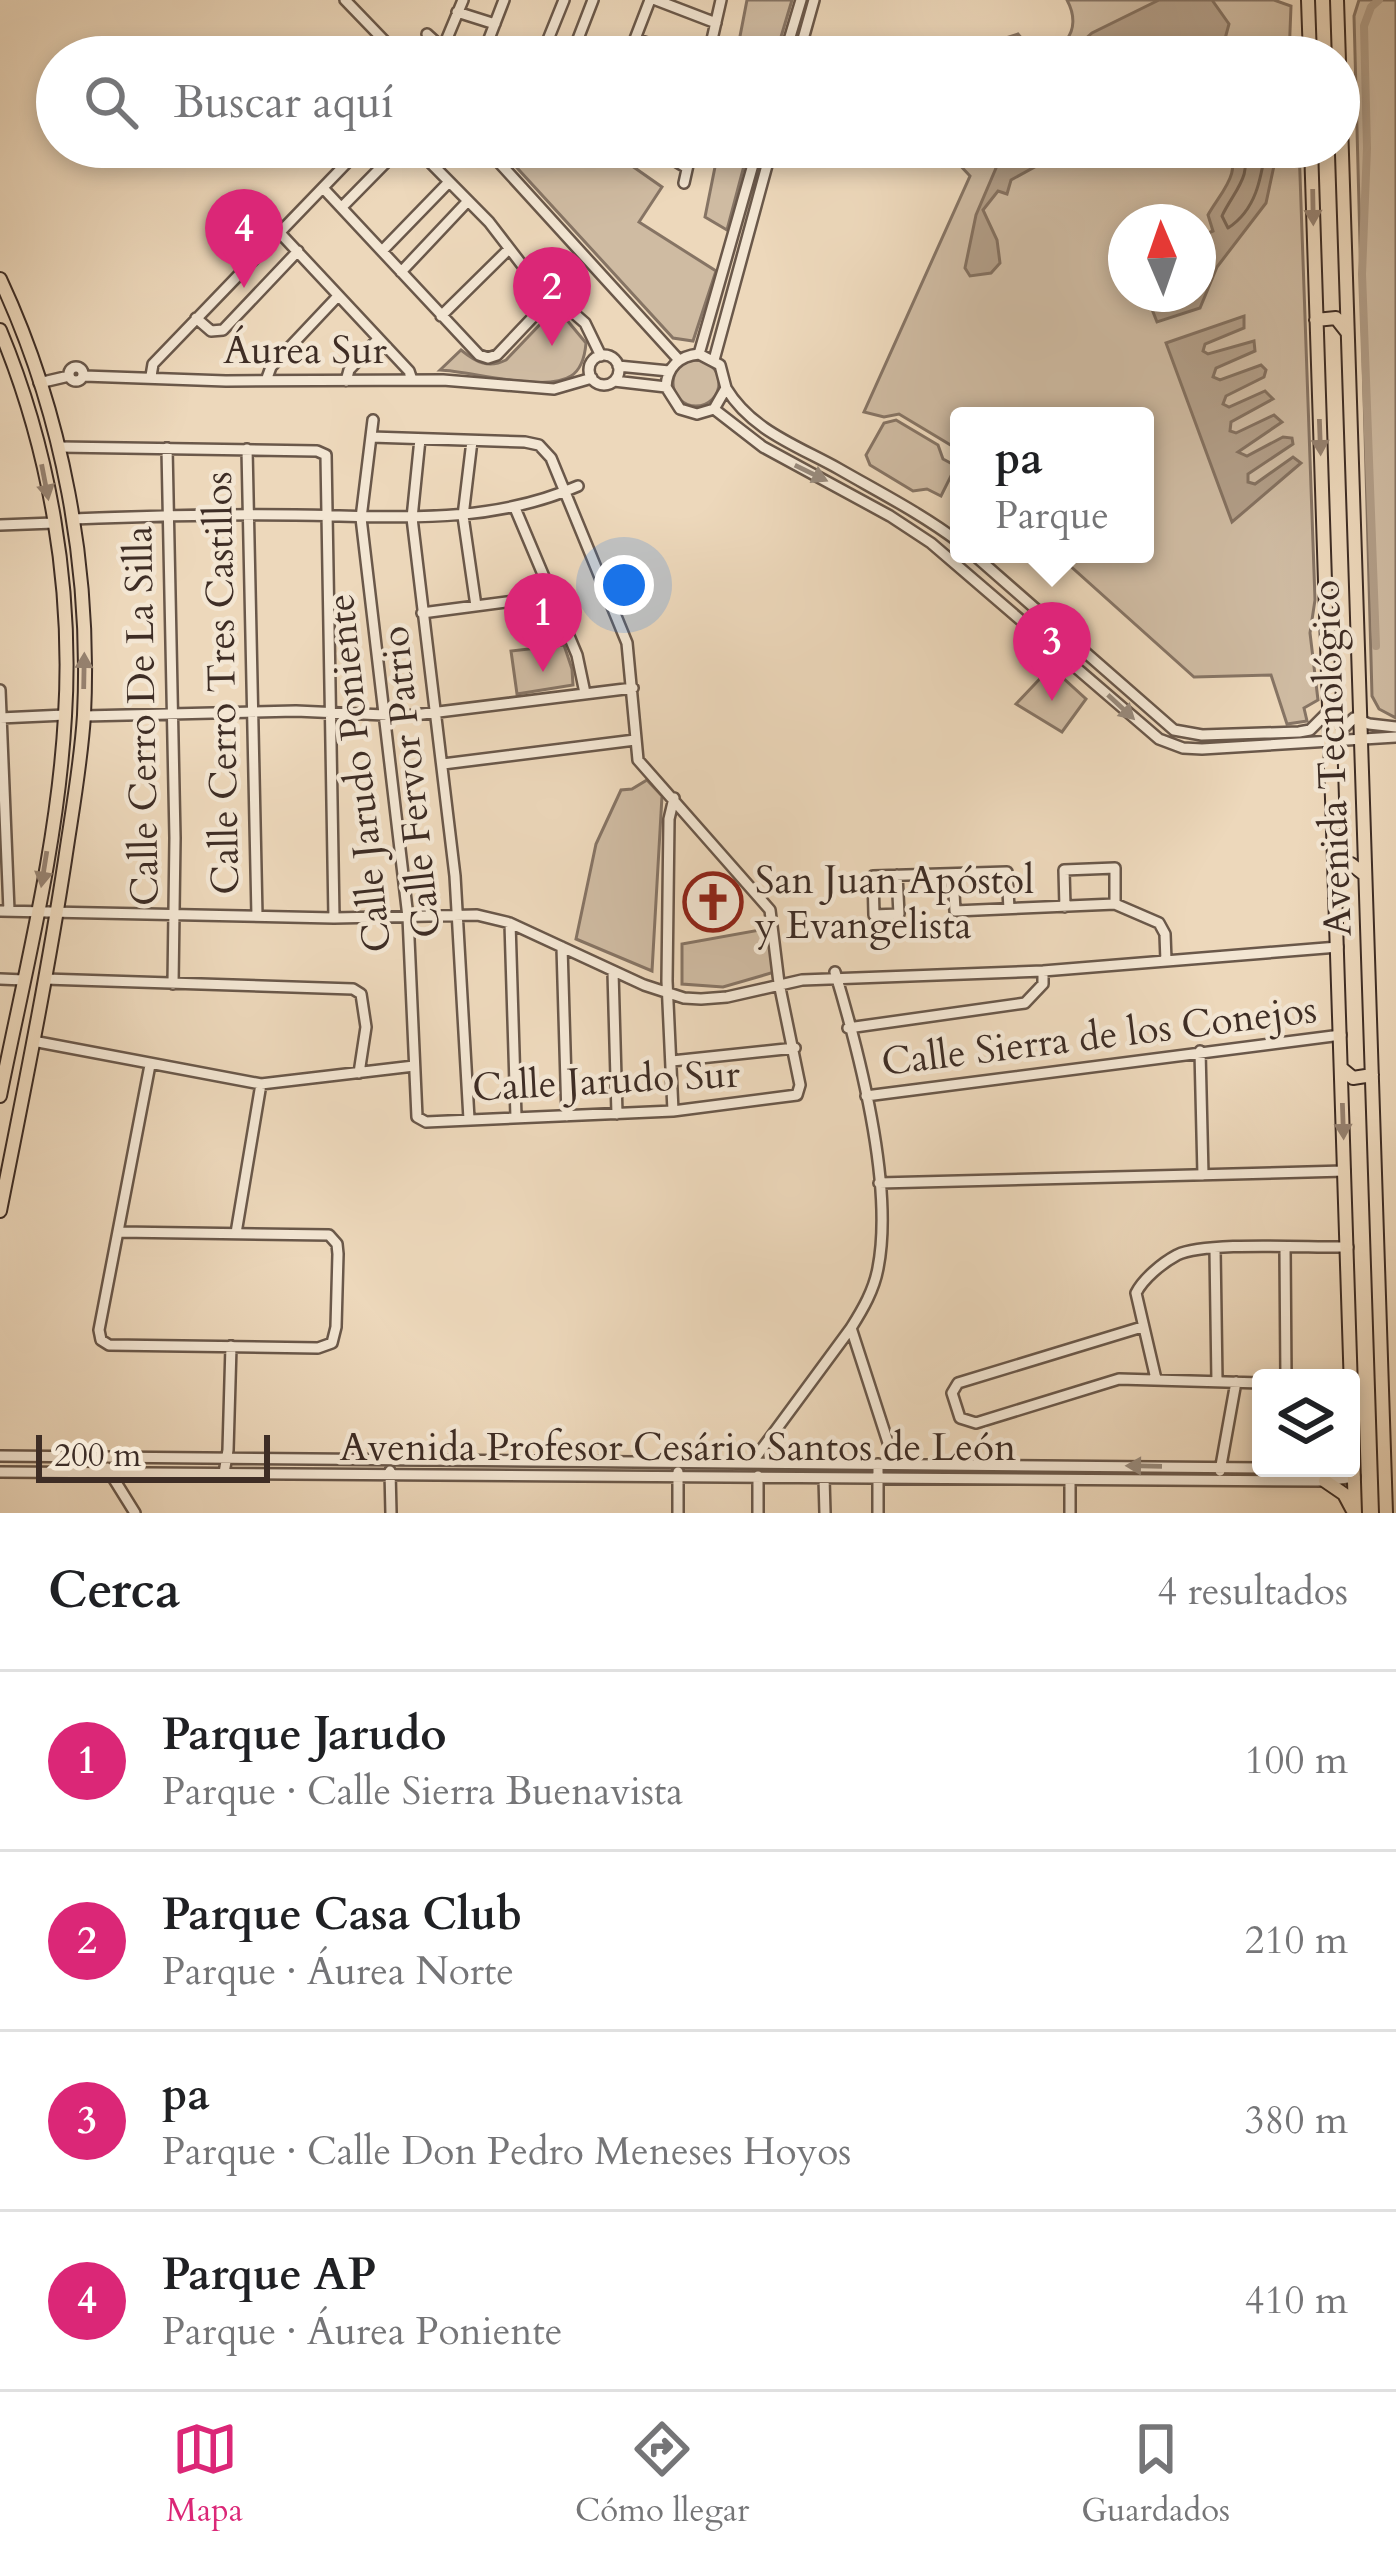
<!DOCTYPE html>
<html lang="es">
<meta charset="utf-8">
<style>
body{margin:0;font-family:Cardo,serif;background:#f2f2f2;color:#202124}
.controls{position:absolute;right:36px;bottom:36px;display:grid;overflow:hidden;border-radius:12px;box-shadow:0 6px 18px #0003}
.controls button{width:108px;height:108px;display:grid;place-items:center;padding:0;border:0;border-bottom:3px solid #e0e0e0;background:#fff;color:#202124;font:60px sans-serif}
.compass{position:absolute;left:1108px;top:204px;width:108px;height:108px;border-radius:50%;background:#fff;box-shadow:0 6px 18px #0003;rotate:358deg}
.scale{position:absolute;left:36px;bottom:30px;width:234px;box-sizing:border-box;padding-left:12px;border:6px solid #3e2d25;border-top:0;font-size:33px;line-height:42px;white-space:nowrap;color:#3e2d25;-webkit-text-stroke:9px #f3e6d3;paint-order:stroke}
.you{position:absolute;left:624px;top:585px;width:42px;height:42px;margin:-30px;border:9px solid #fff;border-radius:50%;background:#1a73e8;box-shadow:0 0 0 18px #1a73e833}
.badge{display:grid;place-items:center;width:78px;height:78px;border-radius:50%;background:#db2777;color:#fff;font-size:39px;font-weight:700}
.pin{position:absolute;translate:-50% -99px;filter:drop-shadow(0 3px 6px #0008)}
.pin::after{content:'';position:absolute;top:63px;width:42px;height:36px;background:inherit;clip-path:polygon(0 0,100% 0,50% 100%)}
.popup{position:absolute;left:950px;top:407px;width:204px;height:156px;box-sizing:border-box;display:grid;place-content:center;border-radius:12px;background:#fff;filter:drop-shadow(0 3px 9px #0005);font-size:39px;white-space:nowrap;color:#757577}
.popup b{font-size:45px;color:#202124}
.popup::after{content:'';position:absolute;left:50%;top:100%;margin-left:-24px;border:24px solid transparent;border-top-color:#fff}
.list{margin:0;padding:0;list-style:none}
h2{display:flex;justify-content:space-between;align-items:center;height:156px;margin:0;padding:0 48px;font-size:51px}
h2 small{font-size:39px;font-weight:400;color:#757577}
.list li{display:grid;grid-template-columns:78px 1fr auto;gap:36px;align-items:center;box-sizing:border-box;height:180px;padding:0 48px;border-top:3px solid #e0e0e0}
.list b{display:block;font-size:45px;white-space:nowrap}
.list p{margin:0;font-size:39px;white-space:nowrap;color:#757577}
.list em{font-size:39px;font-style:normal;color:#757577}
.icon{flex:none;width:66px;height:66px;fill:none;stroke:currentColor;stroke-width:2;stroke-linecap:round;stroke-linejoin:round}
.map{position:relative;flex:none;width:1396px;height:1513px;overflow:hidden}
.search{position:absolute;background:#fff;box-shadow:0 6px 18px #0003;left:36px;right:36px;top:36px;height:132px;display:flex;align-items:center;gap:30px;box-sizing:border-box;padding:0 42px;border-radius:66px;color:#757577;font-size:45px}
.sheet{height:876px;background:#fff}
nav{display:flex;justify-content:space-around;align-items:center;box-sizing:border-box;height:168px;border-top:3px solid #e0e0e0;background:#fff;font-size:33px;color:#757577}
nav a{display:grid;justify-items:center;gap:6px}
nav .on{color:#db2777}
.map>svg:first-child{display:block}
.green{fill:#cfbba2;stroke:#867464;stroke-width:3;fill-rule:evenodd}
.water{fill:#b29e88;stroke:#847160;stroke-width:3}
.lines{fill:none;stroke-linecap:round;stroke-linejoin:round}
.shore{stroke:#786656;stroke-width:3}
.canal{stroke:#b29e88;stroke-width:8}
.minor-casing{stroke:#6a584a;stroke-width:14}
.major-casing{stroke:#3e2d25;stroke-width:16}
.minor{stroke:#f3e6d3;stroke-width:9}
.major{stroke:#edd8bb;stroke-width:12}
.oneway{fill:#968270}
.oneway2{fill:#988a7c}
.labels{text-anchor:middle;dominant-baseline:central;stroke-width:9;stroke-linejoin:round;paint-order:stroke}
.street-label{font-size:39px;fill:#3e2d25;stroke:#f3e6d3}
.poi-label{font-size:39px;fill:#3e2d25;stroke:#f3e6d3;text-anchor:start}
</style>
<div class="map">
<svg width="1396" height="1513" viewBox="0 0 1396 1513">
<rect width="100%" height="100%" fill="#edd8bb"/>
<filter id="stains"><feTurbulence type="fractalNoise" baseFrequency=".00167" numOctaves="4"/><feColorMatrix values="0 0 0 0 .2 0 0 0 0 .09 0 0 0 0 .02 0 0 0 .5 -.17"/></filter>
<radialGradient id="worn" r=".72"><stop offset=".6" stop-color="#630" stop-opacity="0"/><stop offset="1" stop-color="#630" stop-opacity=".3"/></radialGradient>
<path class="green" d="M747 0H792L775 57H736Z
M1067 0H1274L1291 6 1289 57H958V53L1018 34 1023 40 1020 47 1024 53 1028 45C1062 59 1084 31 1067 0Z
M1359 0H1396V718L1379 709 1372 696 1354 16Z
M498 147H605L662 187 639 222 716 271 693 341 673 338Z
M719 147H749L727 230 705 217Z
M943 147H1299L1315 600 1310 633 1318 700 1304 708 1307 721 1287 724 1271 675 1194 677 1057 554H1145V416H959V450L899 414 884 417 864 412 970 176ZM1126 222H1198V294H1126Z
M561 313 586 343C585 355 582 369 571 376 546 393 471 371 440 370L461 350C476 362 488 369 506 360L550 314Z
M673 383a23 23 0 1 1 46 0a23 23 0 1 1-46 0Z
M896 420 938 445 943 459 956 466 941 496 927 489 913 491 870 465 866 455 884 423Z
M564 645 572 669 573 685 517 694 511 651Z
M1051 667 1086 699 1062 732 1016 704Z
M647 780 662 796 652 971 576 939 596 844 621 790 632 789Z
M771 928 778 971 723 987 682 984V944Z"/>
<path class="water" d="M1159 0H1212L1229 24 1222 50 1225 57H1065L1092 33Z
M1005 147H1112L1042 163 1011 180 1007 194 998 191 983 210 997 240 1000 263 991 273 970 276 965 268 976 215Z
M1223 147H1278L1266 203 1217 267 1200 308 1157 322 1146 294H1198V237L1213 231 1208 215C1220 193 1247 168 1223 147Z
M1244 316V328L1205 344 1203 351 1208 354 1254 341 1255 351 1216 368 1213 377 1220 380 1261 365 1266 370 1264 377 1226 396 1223 404 1229 407 1265 391 1273 399 1231 422 1230 431 1236 433 1274 415 1282 422 1238 452 1247 456 1283 437 1292 438 1293 444 1248 474V482L1255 484 1293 457 1301 463 1232 522 1166 343Z"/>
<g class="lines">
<path class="shore" d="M1241 147C1255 174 1233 192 1222 216L1228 228C1256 210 1261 179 1266 147"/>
<path class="canal" d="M1376 646 1362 274 1367 148 1364 26 1371 7 1379 0"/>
<defs>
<path id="minor" d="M345 0 400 57
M656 0 716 23
M457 12 495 24
M427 34 449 54
M635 39 689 57
M443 48 463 0
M447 57 458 52 466 57
M482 57 504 0
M541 57 564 0
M571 57 593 0
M628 57 650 0
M708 57 721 0
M784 57 801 0
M798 57 814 0
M415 147 489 222 529 274 585 323 601 356
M485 147 679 360
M652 147 687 168
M684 183 692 147
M323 188 479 355 488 358 497 355 553 296
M342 207 401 147
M280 233 409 371 412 380
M382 251 448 183
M401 272 467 202
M441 316 509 249
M196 318 211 331 223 330 298 251
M699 354 758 147
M589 370a15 15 0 1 1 30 0a15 15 0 1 1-30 0Z
M714 360 772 147
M618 366 669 371
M69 374a7 7 0 1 1 14 0a7 7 0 1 1-14 0Z
M84 376 226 381 443 380 554 389 592 378
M151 376 153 364 362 147
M267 378 271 367 338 296
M346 381 349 370 377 340
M614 381 666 387
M39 383 69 376
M726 388C752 431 798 446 839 469 879 492 922 514 959 542
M714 409 726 388 720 365 699 354C679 356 667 367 666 387L680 409 697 414 714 409 763 447 890 516 931 543 1159 739 1183 748 1202 749 1396 737
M371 437 525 442 539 445 551 458 627 643 638 760 770 910 779 983 800 1085 797 1095 673 1111 426 1122 417 1117 408 917 361 518 373 420
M420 439 412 518 455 876 469 1119
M472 441 463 516 476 606
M59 447 317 451 326 455 334 918
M167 448 175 838 173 984
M247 449 257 916
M515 508 577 655 585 693
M73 519C148 516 221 514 295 515 392 516 487 526 578 486
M0 525 54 523
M973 554 1174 730 1202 735 1299 732 1310 730 1330 710
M422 613 552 596
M0 690 9 911
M84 716 296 711 406 716 633 688
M0 718 65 715
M1331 741 1354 718 1369 724 1396 727
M443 764 635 740
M953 874 955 911 1115 904 1159 923 1165 934 1166 961
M897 875 899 914 874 915 873 876 1007 872 1009 909
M1065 907 1064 870 1115 868V904
M0 911 334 918 477 915 510 923 644 985 684 998 701 999 727 997 802 980 1043 971 1338 947
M510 923 516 1117
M562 947 567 1116
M613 972 617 1114
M0 979 24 980
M45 979 353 989 361 994 366 1027 359 1073
M848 1028 1025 1003 1043 984V971
M33 1041 261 1084 414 1066
M1200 1051 1203 1175
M672 1061 795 1048
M866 1096 1341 1035
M673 1111 667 981 669 819 674 798
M879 1183 1345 1171
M119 1232 329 1235 337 1244 338 1254 336 1327 332 1343 318 1348 109 1345 101 1340 99 1330 150 1065
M236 1233 261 1084
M1285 1248 1286 1378
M1215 1249 1217 1381
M1142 1327 958 1383 952 1393 960 1418 976 1423 1119 1379 1261 1383
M851 1328 895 1464
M1156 1379 1136 1293C1143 1279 1162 1263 1177 1255 1206 1241 1310 1248 1348 1247
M0 1456 1261 1468
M753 1461 851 1328C863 1309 874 1290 878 1268 894 1186 859 1052 835 972
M107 1468 135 1513
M390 1471 391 1513
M1220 1471 1236 1382
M0 1472 1325 1481 1355 1477
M678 1472V1513
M224 1473 228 1450 231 1346
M824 1478 825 1513
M758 1513V1476
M878 1513V1464
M1070 1513V1480"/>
<path id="major" d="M1308 0 1310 57
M1337 0 1386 1513
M1311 147 1355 1513
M0 279C63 414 91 567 84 715 81 764 72 812 65 860 47 978 23 1095 0 1211
M1316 320 1336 318 1347 332
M0 330C50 450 73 587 65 716 58 844 25 971 0 1096
M1335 872 1341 865 1351 864 1365 875
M1342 1069 1353 1078 1372 1075
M1325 1481 1344 1494 1352 1509"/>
</defs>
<use href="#minor" class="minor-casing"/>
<use href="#major" class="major-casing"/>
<use href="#minor" class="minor"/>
<use href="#major" class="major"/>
</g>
<defs><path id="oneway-solid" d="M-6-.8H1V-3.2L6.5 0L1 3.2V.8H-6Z" transform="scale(3)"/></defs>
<g class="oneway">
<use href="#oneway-solid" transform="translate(1313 207) rotate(89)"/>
<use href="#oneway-solid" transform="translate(1320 437) rotate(88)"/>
<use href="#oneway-solid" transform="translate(45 482) rotate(79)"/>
<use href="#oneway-solid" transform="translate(84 671) rotate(-89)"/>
<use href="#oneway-solid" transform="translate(44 869) rotate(99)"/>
<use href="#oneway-solid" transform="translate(1343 1121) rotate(88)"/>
</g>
<g class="oneway2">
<use href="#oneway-solid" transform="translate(811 473) rotate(26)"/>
<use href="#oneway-solid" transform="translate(1121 707) rotate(43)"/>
<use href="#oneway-solid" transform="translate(1144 1466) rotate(-179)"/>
</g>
<defs>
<symbol id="church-ring" viewBox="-11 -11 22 22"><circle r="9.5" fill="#f3e6d3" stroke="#8f2418" stroke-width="1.5"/><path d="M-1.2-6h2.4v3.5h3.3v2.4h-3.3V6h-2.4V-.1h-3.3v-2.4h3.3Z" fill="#8f2418"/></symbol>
</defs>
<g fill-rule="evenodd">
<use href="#church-ring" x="680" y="869" width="66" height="66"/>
</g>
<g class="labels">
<g class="street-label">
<text x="305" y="350">Áurea Sur</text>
<text transform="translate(222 683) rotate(-91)">Calle Cerro Tres Castillos</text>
<text transform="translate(142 716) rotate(-91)">Calle Cerro De La Silla</text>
<text transform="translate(1332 758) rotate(-92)">Avenida Tecnológico</text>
<text transform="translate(359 773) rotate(-96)">Calle Jarudo Poniente</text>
<text transform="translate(411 782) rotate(-96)">Calle Fervor Patrio</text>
<text transform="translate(1099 1036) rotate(-7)">Calle Sierra de los Conejos</text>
<text transform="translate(606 1081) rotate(-3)">Calle Jarudo Sur</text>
<text x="678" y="1447">Avenida Profesor Cesário Santos de León</text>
</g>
<g class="poi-label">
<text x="755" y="880">San Juan Apóstol<tspan x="755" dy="45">y Evangelista</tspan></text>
</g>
</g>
<rect width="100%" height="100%" filter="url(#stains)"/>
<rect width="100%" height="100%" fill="url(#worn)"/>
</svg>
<div class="controls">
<button><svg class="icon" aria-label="layers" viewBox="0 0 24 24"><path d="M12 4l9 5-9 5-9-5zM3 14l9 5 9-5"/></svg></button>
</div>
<svg class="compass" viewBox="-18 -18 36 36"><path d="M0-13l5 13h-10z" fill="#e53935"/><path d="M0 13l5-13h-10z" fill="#757577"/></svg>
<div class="scale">200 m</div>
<div class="you"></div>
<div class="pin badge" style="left:543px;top:672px">1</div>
<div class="pin badge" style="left:552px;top:346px">2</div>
<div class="pin badge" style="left:1052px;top:701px">3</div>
<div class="popup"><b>pa</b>Parque</div>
<div class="pin badge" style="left:244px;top:288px">4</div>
<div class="search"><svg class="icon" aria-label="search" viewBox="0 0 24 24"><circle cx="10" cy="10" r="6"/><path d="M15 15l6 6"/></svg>Buscar aquí</div>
</div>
<section class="sheet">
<h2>Cerca<small>4 resultados</small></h2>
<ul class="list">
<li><span class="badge">1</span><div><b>Parque Jarudo</b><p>Parque · Calle Sierra Buenavista</p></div><em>100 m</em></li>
<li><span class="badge">2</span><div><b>Parque Casa Club</b><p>Parque · Áurea Norte</p></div><em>210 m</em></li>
<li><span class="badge">3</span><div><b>pa</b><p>Parque · Calle Don Pedro Meneses Hoyos</p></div><em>380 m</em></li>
<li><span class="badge">4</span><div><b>Parque AP</b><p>Parque · Áurea Poniente</p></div><em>410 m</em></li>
</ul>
</section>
<nav>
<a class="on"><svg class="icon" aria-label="map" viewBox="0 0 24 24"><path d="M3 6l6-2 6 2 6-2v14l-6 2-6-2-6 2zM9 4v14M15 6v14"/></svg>Mapa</a>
<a><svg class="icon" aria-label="directions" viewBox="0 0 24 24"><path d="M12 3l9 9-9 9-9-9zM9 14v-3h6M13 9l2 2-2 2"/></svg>Cómo llegar</a>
<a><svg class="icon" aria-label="saved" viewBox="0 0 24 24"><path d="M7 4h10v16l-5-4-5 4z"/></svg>Guardados</a>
</nav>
